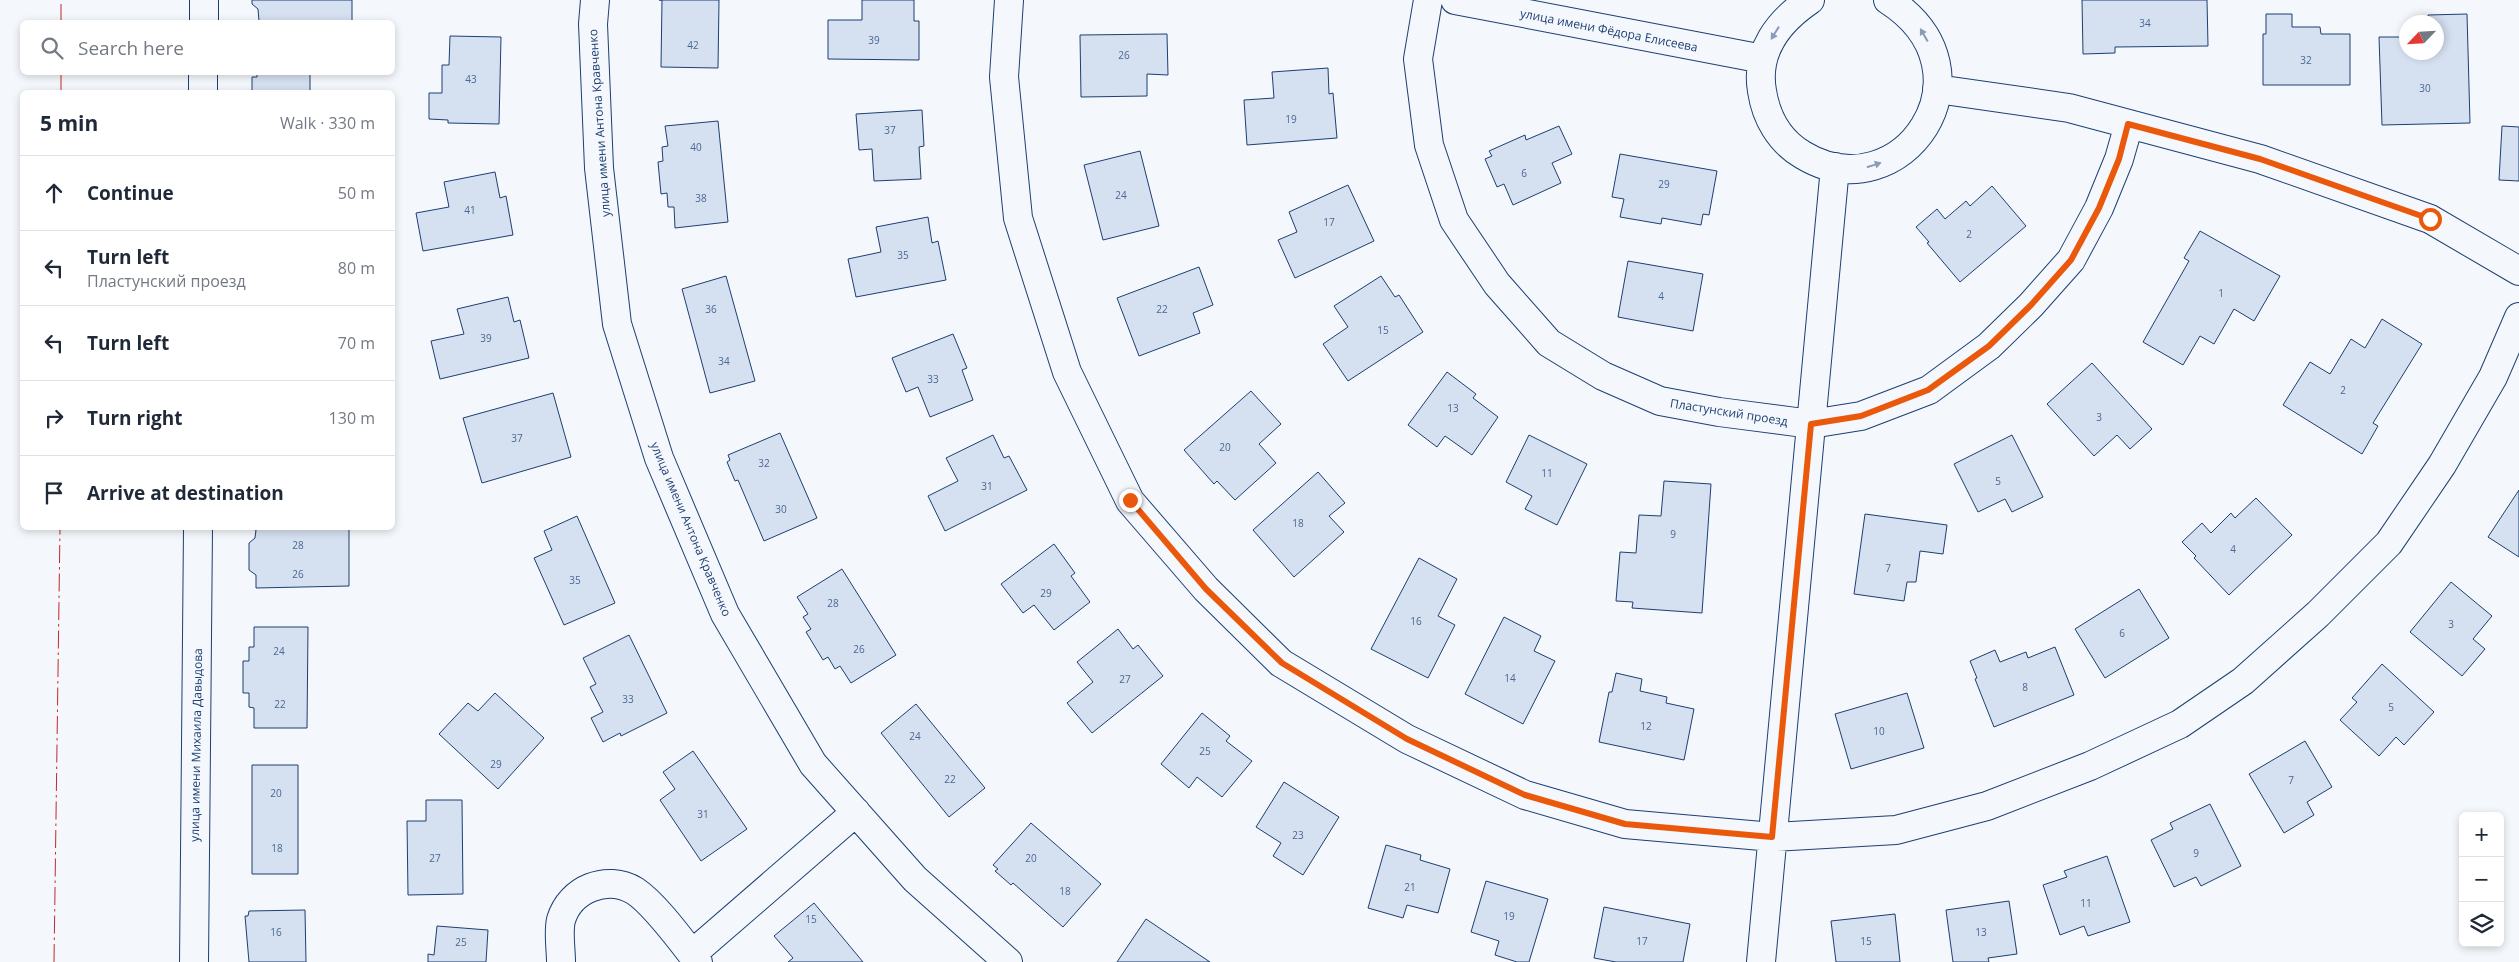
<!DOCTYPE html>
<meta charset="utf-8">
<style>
body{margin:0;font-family:"Open Sans",sans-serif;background:#f2f2f3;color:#1f2937}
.controls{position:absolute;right:15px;bottom:15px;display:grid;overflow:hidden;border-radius:8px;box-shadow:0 2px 8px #0003}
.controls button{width:45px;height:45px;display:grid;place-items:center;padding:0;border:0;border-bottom:1px solid #e0e1e3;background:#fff;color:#1f2937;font:25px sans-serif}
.compass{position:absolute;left:2399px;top:15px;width:45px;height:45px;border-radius:50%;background:#fff;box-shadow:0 2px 8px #0003;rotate:245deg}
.stop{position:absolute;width:15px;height:15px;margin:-11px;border:4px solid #ea580c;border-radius:50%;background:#fff}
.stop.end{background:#ea580c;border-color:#fff;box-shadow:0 1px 5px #0008}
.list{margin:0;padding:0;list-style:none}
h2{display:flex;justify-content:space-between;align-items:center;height:65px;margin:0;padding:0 20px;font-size:21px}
h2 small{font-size:16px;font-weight:400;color:#747a83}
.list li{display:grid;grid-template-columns:32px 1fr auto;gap:15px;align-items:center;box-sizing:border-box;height:75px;padding:0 20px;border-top:1px solid #e0e1e3}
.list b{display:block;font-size:19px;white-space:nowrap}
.list p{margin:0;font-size:16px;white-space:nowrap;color:#747a83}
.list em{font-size:16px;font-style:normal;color:#747a83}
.icon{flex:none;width:28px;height:28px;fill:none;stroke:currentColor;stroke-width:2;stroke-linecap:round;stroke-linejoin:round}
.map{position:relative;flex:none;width:2519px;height:962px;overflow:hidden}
.search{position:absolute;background:#fff;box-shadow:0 2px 8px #0003;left:20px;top:20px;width:375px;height:55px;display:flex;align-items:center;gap:12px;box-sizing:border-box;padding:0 18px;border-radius:8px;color:#747a83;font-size:19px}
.panel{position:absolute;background:#fff;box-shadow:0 2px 8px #0003;left:20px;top:90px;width:375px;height:440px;border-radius:8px}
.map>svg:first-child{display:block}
.building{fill:#d5e0f0;stroke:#1d3f73}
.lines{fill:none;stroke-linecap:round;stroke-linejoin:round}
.minor-casing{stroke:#1d3f73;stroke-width:30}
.minor{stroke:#f4f7fb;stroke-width:28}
.power{stroke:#c62828;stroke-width:1;stroke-dasharray:18 4 2.5 4;stroke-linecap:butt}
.oneway{fill:#889bb7}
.route{stroke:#ea580c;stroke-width:6}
.labels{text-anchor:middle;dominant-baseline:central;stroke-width:4;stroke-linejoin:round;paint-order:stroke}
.number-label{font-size:10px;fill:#4b6792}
.street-label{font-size:12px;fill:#1d3f73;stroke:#f4f7fb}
</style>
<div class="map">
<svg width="2519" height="962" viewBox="0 0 2519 962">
<rect width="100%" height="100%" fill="#f4f7fb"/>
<path class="building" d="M252 0H352V21H259L258 9 252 4Z
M659 0H719L718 68 661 67 662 0Z
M862 0H914V21H919V60L828 59V20H862Z
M2082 0H2207L2208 46 2115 47V53L2083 54Z
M2266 14H2292V27H2320L2321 34H2350V85H2263V34H2266Z
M2467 14 2470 123 2382 125 2379 37H2406V52H2436V22H2428V15Z
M1167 34 1168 75 1147 74V96L1081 97 1080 35Z
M450 36 501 37 499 124 448 123V120L429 119V93H442V65H449Z
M1328 68 1329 94 1333 93 1337 138 1247 145 1244 100 1274 98 1272 72Z
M257 72H310V92H246L252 91V77H257Z
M922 110 924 146 919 147 921 179 874 181 872 149 859 150 856 114Z
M718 121 728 222 675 228 674 207H668L667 193 661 194 658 162 663 161 662 147 668 146 665 126Z
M1559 126 1572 154 1552 163 1561 183 1513 205 1504 184 1497 187 1485 159 1492 156 1489 151 1525 135 1526 140Z
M2502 126 2519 127V181L2499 180Z
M1140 151 1159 226 1103 240 1084 165Z
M1620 154 1717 171 1709 215 1703 214 1701 225 1662 218 1661 224 1620 217 1624 199 1612 197Z
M495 172 500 198 506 196 513 235 423 251 416 213 449 207 444 182Z
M1348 185 1374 241 1295 278 1278 240 1297 232 1289 212Z
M1992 186 2026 226 1960 282 1927 243 1929 242 1916 227 1937 209 1945 219 1966 201 1970 206Z
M928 217 932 243 938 241 946 280 856 297 848 259 881 252 876 227Z
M2200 231 2280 276 2254 321 2234 309 2214 344 2200 336 2183 365 2143 342 2189 261 2184 258Z
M1628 261 1703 274 1693 331 1618 317Z
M1199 267 1213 305 1193 313 1200 333 1139 356 1117 298Z
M726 276 755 381 710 393 682 289Z
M1381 276 1395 297 1399 295 1423 332 1348 381 1323 344 1348 327 1334 306Z
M508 297 514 322 520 320 529 358 440 379 431 341 464 334 457 309Z
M2382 319 2422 344 2373 423 2378 426 2362 454 2283 405 2310 362 2330 374 2351 339 2365 348Z
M953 334 967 368 962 370 973 400 930 417 918 387 906 392 892 358Z
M2092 363 2152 429 2130 449 2117 435 2094 456 2047 404Z
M1447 372 1476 394 1473 398 1498 417 1472 455 1445 436 1437 447 1408 425Z
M1251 391 1281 424 1259 444 1276 463 1235 500 1217 481 1214 484 1184 450Z
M553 393 571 457 482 483 463 418Z
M780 433 817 518 764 541 738 480 735 481 727 462 730 460 728 455Z
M993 435 1004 458 1009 456 1027 490 945 531 928 496 958 481 946 458Z
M1529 435 1587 464 1557 525 1525 509 1532 496 1506 482Z
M2012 435 2043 497 2012 512 2005 499 1978 512 1954 464Z
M1318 472 1345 503 1329 516 1344 532 1294 577 1253 530Z
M1664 481 1711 484 1702 613 1632 608 1633 602 1616 601 1620 552 1636 553 1639 515 1661 516Z
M2519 490V557L2488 537Z
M2256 498 2292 535 2229 595 2194 558 2196 556 2182 542 2202 523 2211 533 2231 513 2235 518Z
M1865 514 1947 525 1943 554 1920 551 1916 582H1907L1904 601 1854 594Z
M577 516 615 603 564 625 534 558 552 550 544 531Z
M250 528H349V586L256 588V575L249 570V543L255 538 256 530Z
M1054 544 1075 573 1071 576 1090 602 1054 630 1034 605 1023 613 1001 584Z
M1419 558 1457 579 1438 616 1455 625 1428 678 1371 649Z
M842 569 896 655 851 683 840 666 835 669 828 657 823 660 806 632 811 629 803 617 808 614 797 597Z
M2451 582 2492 616 2473 639 2485 649 2462 676 2410 632Z
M2139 589 2169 638 2105 678 2075 629Z
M1504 617 1541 636 1534 651 1555 661 1523 724 1465 694Z
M254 627H308L307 728H254V708L249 707V693H243V661H249V647H254Z
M1118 629 1133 649 1138 645 1163 676 1092 733 1067 703 1093 682 1077 662Z
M629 635 667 713 621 736 620 733 603 742 591 718 603 712 590 687 596 684 583 658Z
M2055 647 2074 695 1994 727 1975 679 1977 678 1970 661 1995 650 2000 662 2026 652 2028 658Z
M2382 664 2434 712 2404 745 2396 737 2379 756 2340 720 2357 702 2352 698Z
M1616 673 1642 679 1640 691 1667 697 1666 703 1694 709 1684 760 1599 742 1609 692H1612Z
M495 693 544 738 498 789 439 734 468 703 478 711Z
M1907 693 1924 748 1851 769 1835 714Z
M916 704 985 788 949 817 881 733Z
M1202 713 1230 736 1226 741 1252 761 1222 797 1197 777 1189 788 1161 764Z
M2305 741 2332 787 2307 802 2314 815 2284 833 2249 774Z
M693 751 747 829 701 861 660 800 675 789 663 772Z
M252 765H298V874H252Z
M1284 782 1339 817 1303 875 1273 856 1281 843 1256 827Z
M426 800H462L463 894 408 895 407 821H426Z
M2210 804 2241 866 2201 886 2196 877 2174 887 2151 840 2173 829 2170 823Z
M1031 823 1101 884 1063 927 1013 883 1011 885 995 871 998 869 993 865Z
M1386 845 1421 855 1420 860 1450 869 1438 913 1407 905 1403 918 1368 908Z
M2107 856 2130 922 2088 936 2084 926 2060 935 2043 885 2067 877 2064 871Z
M1486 881 1548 899 1529 962H1517L1495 955 1499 941 1471 932Z
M2009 901 2017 954 1988 958 1989 962H1953L1946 910Z
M814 903 863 962H788L793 958 774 936Z
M1604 907 1690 924 1683 962H1616L1594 958Z
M305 910 306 962H249L245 916H248L249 911Z
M1895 914 1900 962H1836L1831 921Z
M1146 919 1210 962H1117Z
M437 926 488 930 486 962H428V954L434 955Z"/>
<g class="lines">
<defs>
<path id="minor" d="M595 0 593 24 599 168 617 324 659 458 725 614 813 764 915 879 1008 962
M1009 0 1004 77 1018 218 1067 372 1130 501 1206 589 1281 663 1407 739 1525 795 1625 824 1773 837 1896 830 1987 806 2090 766 2180 724 2243 681 2318 614 2389 543 2442 465 2493 377 2519 317
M1428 0 1418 59 1429 145 1454 220 1497 284 1549 343 1603 376 1660 401 1719 412 1811 424 1861 416 1929 390 1989 346 2031 305 2071 260 2099 208 2119 159 2129 124
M1455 0 1763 59
M1810 0C1779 21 1755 51 1762 91 1766 117 1779 141 1803 155 1901 214 2000 72 1888 0
M204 22V0
M1937 89 2069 108 2260 159 2430 219 2519 271
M203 92V72
M692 954 856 812
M194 962 198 528
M561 962C561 949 558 932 561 920 570 889 607 874 635 891 655 904 683 943 698 962
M1761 962 1835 167"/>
</defs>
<use href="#minor" class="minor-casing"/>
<use href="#minor" class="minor"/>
<path class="power" d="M61 22V0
M61 92V72
M54 962 60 528"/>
</g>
<defs><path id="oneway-solid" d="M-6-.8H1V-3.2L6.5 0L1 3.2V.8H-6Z" transform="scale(1.25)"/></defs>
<g class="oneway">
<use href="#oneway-solid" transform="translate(1775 33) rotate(122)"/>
<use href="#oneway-solid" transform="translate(1924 35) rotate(-120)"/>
<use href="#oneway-solid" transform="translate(1874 165) rotate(-18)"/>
</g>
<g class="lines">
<path class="route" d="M1130 500 1206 589 1282 663 1407 739 1525 795 1625 824 1772 837 1811 424 1861 416 1928 390 1989 346 2031 305 2071 260 2099 208 2119 159 2128 124 2260 159 2430 219"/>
</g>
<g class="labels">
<g class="number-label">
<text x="2145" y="23">34</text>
<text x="874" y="40">39</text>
<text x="693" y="45">42</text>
<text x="1124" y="55">26</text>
<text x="2306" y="60">32</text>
<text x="471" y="79">43</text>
<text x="2425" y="88">30</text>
<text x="1291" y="119">19</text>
<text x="890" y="130">37</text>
<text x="696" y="147">40</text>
<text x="1524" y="173">6</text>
<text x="1664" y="184">29</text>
<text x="1121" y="195">24</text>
<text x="701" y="198">38</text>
<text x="470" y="210">41</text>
<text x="1329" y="222">17</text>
<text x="1969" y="234">2</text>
<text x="903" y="255">35</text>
<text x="2221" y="293">1</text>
<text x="1661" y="296">4</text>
<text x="711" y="309">36</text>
<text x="1162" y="309">22</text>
<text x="1383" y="330">15</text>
<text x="486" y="338">39</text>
<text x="724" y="361">34</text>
<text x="933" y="379">33</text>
<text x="2343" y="390">2</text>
<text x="1453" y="408">13</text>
<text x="2099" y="417">3</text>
<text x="517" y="438">37</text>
<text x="1225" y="447">20</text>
<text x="764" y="463">32</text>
<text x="1547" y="473">11</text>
<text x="1998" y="481">5</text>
<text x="987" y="486">31</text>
<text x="781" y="509">30</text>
<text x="1298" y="523">18</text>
<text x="1673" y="534">9</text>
<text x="298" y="545">28</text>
<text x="2233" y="549">4</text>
<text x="1888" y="568">7</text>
<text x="298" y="574">26</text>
<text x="575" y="580">35</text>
<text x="1046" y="593">29</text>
<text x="833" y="603">28</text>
<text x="1416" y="621">16</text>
<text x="2451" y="624">3</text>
<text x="2122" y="633">6</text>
<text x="859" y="649">26</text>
<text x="279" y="651">24</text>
<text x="1510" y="678">14</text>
<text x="1125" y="679">27</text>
<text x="2025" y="687">8</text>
<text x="628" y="699">33</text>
<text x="280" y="704">22</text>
<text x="2391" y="707">5</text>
<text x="1646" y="726">12</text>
<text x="1879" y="731">10</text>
<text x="915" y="736">24</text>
<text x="1205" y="751">25</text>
<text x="496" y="764">29</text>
<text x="950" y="779">22</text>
<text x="2291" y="780">7</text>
<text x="276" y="793">20</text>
<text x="703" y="814">31</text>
<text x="1298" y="835">23</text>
<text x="277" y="848">18</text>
<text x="2196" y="853">9</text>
<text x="435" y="858">27</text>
<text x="1031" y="858">20</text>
<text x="1410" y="887">21</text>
<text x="1065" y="891">18</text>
<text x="2086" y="903">11</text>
<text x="1509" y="916">19</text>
<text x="811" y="919">15</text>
<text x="276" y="932">16</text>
<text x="1981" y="932">13</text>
<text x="1642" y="941">17</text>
<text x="1866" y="941">15</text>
<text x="461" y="942">25</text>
</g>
<g class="street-label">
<text transform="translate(1609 30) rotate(11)">улица имени Фёдора Елисеева</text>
<text transform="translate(599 123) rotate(-94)">улица имени Антона Кравченко</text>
<text transform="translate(1729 412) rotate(9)">Пластунский проезд</text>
<text transform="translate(691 529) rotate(67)">улица имени Антона Кравченко</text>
<text transform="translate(196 745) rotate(-89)">улица имени Михаила Давыдова</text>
</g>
</g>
</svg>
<div class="controls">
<button>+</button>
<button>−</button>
<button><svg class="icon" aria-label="layers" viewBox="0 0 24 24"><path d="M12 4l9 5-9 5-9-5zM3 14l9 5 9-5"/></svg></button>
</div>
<svg class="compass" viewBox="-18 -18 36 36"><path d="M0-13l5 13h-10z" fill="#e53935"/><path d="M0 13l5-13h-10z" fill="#747a83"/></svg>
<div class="stop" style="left:2430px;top:219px"></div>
<div class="stop end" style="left:1130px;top:500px"></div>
<div class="search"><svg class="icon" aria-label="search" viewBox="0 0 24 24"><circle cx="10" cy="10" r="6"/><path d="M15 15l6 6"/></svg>Search here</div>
<section class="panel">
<h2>5 min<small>Walk · 330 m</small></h2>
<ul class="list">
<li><svg class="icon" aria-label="ahead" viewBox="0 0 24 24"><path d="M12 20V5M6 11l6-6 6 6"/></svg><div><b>Continue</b></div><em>50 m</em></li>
<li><svg class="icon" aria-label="left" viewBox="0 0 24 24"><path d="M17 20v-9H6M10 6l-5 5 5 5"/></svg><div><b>Turn left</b><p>Пластунский проезд</p></div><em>80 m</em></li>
<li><svg class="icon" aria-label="left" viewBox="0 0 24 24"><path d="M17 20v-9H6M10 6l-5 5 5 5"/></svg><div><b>Turn left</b></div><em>70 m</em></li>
<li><svg class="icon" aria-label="right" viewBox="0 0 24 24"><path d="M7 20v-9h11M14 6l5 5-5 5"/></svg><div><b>Turn right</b></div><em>130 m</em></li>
<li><svg class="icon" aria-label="arrive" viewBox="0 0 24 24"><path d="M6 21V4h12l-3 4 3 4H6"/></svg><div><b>Arrive at destination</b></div></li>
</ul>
</section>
</div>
